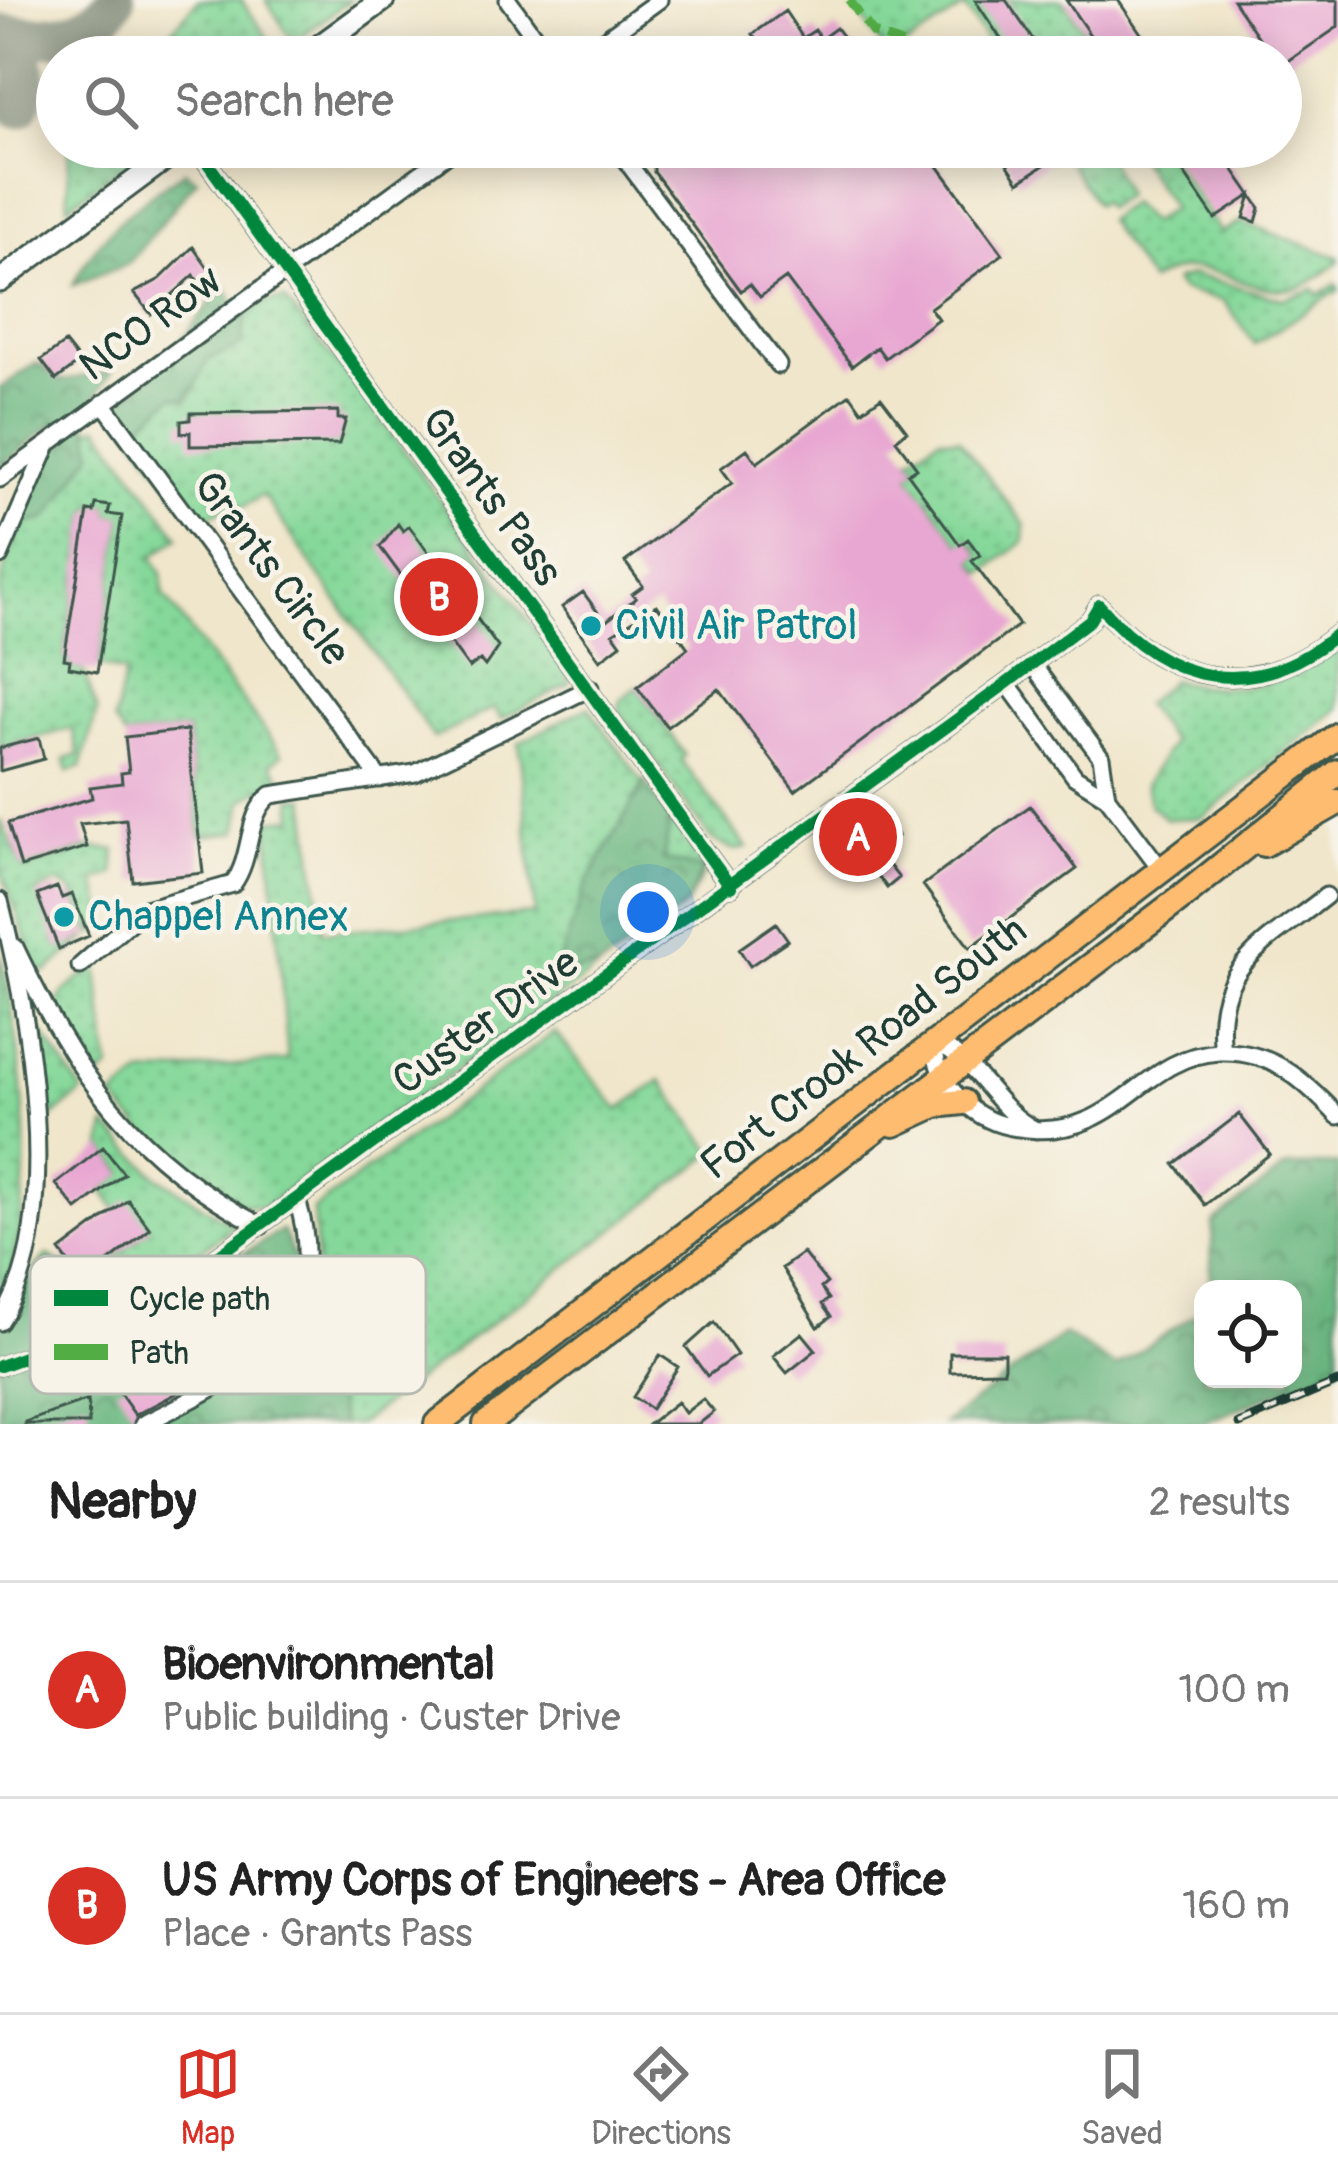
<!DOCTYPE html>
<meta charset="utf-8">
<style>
body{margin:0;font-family:Pangolin,sans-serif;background:#f2f2f2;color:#222}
.controls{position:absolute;right:36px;bottom:36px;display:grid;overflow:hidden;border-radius:24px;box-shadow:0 6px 30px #0003}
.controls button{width:108px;height:108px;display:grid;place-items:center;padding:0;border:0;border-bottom:3px solid #e0e0e0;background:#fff;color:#222;font:60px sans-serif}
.you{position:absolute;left:648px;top:912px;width:42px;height:42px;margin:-30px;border:9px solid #fff;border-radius:50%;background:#1a73e8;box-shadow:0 0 0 18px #1a73e833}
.badge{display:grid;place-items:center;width:78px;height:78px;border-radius:50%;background:#d93025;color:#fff;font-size:39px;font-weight:700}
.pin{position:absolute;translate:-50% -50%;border:6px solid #fff;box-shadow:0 3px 12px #0006}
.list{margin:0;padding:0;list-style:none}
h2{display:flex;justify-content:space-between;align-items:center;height:156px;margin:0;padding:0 48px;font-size:51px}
h2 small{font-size:39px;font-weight:400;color:#767676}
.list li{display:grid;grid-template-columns:78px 1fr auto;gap:36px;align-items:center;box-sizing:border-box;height:216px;padding:0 48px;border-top:3px solid #e0e0e0}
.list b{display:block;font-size:45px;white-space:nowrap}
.list p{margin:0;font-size:39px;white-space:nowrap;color:#767676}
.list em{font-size:39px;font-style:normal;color:#767676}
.icon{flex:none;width:66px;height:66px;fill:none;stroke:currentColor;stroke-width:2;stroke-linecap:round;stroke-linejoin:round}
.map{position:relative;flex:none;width:1338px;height:1424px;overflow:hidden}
.search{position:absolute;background:#fff;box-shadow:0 6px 30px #0003;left:36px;right:36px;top:36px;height:132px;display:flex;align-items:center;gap:30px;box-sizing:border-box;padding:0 42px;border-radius:66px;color:#767676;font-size:45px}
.sheet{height:588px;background:#fff}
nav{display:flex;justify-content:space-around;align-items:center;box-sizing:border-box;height:168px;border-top:3px solid #e0e0e0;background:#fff;font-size:33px;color:#767676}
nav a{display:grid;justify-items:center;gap:6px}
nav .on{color:#d93025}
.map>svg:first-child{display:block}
.green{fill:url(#green-dots);stroke:#528a67;stroke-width:3}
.forest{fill:url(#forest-crowns);stroke:#467a5b;stroke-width:3}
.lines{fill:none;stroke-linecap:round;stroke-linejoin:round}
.taxiway{stroke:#889280;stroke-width:42}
.building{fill:#e8a7d2}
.minor-casing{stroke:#3e564b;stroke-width:21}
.tertiary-casing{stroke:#3e564b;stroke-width:27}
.primary-casing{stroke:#3e564b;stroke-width:30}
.minor{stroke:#fff;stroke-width:15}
.tertiary{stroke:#fff;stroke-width:21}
.primary{stroke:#fdbc70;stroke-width:24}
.rail-casing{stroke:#1f3d34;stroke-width:9}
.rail{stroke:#f7f3e8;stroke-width:4.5;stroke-dasharray:14;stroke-linecap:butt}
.quiet{stroke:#52ad45;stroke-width:9;stroke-dasharray:18 9;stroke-linecap:butt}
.cycleway-casing{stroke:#f7f3e8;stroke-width:20}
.cycleway{stroke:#00873e;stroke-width:12}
.culture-dot{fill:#0f9aa8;stroke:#f7f3e8;stroke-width:4.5}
.labels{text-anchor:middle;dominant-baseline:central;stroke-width:9;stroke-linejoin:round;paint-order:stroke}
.street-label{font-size:42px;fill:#1f3d34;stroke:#f7f3e8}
.culture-label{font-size:42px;fill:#0d838f;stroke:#f7f3e8;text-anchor:start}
.key{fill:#f7f3e8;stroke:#b6bcb2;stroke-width:3}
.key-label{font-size:33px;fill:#1f3d34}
</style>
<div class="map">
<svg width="1338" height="1424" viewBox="0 0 1338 1424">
<defs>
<pattern id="green-dots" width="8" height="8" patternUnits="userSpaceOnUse" patternTransform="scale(3)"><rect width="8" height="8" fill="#85d89a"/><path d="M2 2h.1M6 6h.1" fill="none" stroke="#72ba85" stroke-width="1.8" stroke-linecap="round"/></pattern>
<pattern id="forest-crowns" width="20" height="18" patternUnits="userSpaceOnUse" patternTransform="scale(3)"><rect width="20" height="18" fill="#6cb882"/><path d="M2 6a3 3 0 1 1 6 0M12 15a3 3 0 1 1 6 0" fill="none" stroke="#58976b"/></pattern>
</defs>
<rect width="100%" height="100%" fill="#f7f3e8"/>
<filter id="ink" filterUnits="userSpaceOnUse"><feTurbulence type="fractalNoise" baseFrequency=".00833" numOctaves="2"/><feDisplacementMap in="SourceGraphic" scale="24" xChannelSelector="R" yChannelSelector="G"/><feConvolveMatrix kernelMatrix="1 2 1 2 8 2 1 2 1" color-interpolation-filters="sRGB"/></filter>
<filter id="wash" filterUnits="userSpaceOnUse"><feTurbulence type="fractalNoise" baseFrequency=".004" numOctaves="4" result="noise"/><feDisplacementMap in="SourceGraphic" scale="48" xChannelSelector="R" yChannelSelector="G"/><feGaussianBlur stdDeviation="2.7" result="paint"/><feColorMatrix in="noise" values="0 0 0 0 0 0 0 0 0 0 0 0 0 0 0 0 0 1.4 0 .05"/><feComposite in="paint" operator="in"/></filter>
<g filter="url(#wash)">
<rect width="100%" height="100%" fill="#f0e6cb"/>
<path class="green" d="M198 0H241L277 51 269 57H149Z
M266 0H350L293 42Z
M850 0H1063L1102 57H998L964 7 899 51 884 50Z
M69 147H148L68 206Z
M1073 147H1121L1108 157 1125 195 1106 208 1101 201 1096 204 1063 154Z
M1132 147H1162L1221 233 1241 222 1338 257V263C1327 270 1310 285 1297 288 1243 299 1206 244 1150 282L1106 220 1130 203 1150 223 1172 208Z
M1193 275 1283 299 1314 289 1318 295 1336 284 1338 290 1255 344 1224 301 1180 290 1174 281Z
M284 299 363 395 568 674 569 684 501 719 494 708 434 738 263 495 241 508 235 500 198 524 121 417 155 381 266 302Z
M99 426 179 537 152 557 162 573 163 594 282 754 271 764 281 777 243 800 237 832 201 836 187 730 125 737 114 721 125 673 98 665 122 517 108 514 109 506 96 504 88 511 64 658 70 660V667L83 669 97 711 81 767 68 772 65 759 79 755 72 728 0 748C0 696 0 640 0 589 5 550 60 438 99 426Z
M940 437 959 439 1025 525 1024 541 983 573 972 561 980 555 969 540 960 545 908 474 917 468 910 458Z
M1338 645V709L1202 818 1166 819 1150 805 1145 785 1172 742 1144 704 1172 680C1235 697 1286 687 1338 645Z
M637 687 685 755 681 760 747 848 734 850 711 839 619 710 621 699Z
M588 707 706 869 686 906 265 1206C214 1214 144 1133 113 1098L143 1075 288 1060 268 820 294 818 292 798H306L323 932 535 914 519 743Z
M0 820 23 869 89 848 116 850 114 875 96 880 105 922 92 935 73 892 57 882 37 892 59 948 88 937 46 972 37 968 0 868Z
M0 951C25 1064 41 1196 0 1306Z
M97 965 110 1069 99 1078 55 1009 64 992Z
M40 1029 83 1092 46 1122 36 1038Z
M555 1032 619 1110 661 1080 714 1153 359 1424H342L320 1315 313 1210Z
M106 1126 157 1176 234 1226 125 1306 86 1281 149 1229 116 1209 103 1190 124 1173 103 1147Z"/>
<path class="forest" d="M185 171 197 179 128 264 73 285C96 235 140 201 185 171Z
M224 286 245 320 242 345 208 360 188 399 173 396 135 431 118 404 161 367Z
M37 363 62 381 112 371 86 412 93 453 48 517 20 526 56 421 0 467V388Z
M645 781 671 820 663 860 703 869 686 906 600 967 554 976 588 881Z
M1338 1164V1367L1202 1424H944L1064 1334 1116 1367 1203 1309V1379H1293V1289H1210L1213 1223 1286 1167Z
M282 1230 320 1315 342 1424H0V1314L47 1255 141 1316Z"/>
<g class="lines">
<path class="taxiway" d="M0 35C44 36 88 43 114 0
M0 38C27 54 32 79 18 107"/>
</g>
<g id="blocks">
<path class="building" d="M975 0H1006L1045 57H1013Z
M1066 0H1118L1157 57H1105Z
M1233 0H1338V27L1281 66V57H1272Z
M785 11 803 38 815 30 821 39 836 28 858 57H770L753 34Z
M644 147H924L1003 254 930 308 938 319 885 358 877 347 852 366 786 278 760 297 750 284 741 291 654 172V164L643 162Z
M996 147H1071L1019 182Z
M1166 147H1218L1260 208 1256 222 1244 218 1251 195 1215 219Z
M193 247 211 272 198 282 194 275 151 314 134 293 160 279Z
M65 343 80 362 56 380 41 360Z
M850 394 862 411 881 397 907 431 896 440 917 468 908 474 960 545 968 539 980 555 972 561 1019 625 795 791 719 689 667 727 637 687 688 648 657 605 613 633 621 644 600 660 562 607 583 592 605 622 636 598 632 594 643 586 625 562 732 483 721 468 747 449 757 463Z
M338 411V419H346L339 444 190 446V432L181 433V421L190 420V413Z
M96 504 110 506 108 514 122 516 97 672 69 667 70 660 64 659 88 511 94 512Z
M398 524 403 531 409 526 498 647 485 666 480 660 469 668 380 547Z
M187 730 203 873 133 881 126 819 80 824 87 847 21 867 8 823 92 798 90 787 122 783 121 773 129 772 125 737Z
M39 738 44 759 0 771V748Z
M874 803 898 836 878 851 899 878 887 888 866 860 846 874 822 841Z
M1030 806 1077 869 970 948 923 885Z
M57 887 62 898 72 894 89 936 59 949 37 895Z
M776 923 788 940 750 966 739 949Z
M1239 1114 1270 1154 1205 1205 1174 1164Z
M103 1147 124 1174 77 1210 56 1184Z
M128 1200 150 1229 83 1282 60 1251Z
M803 1253 827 1283 821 1288 829 1299 822 1304 831 1317 818 1327 782 1268Z
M714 1322 737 1355 707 1376 686 1347Z
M802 1333 816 1350 787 1373 773 1356Z
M950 1353H1004V1371L950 1372Z
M660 1355 678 1367 651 1409 633 1397Z
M170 1361 179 1392 135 1415 116 1388Z
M703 1399 714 1412 699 1424H649L677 1402 685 1413Z
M88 1400 89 1424H25V1422Z"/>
</g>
</g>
<g filter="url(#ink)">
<use href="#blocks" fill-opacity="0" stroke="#3e564b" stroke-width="3"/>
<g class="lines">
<defs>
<path id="minor" d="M508 0 549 57
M580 57 659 0
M196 147 731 887
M616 147 778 365
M103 403 380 779
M0 479 457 147
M0 556 48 445
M1032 664 1101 757 1107 797
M1007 683 1075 777 1107 797 1161 869
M0 901C29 1014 66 1220 0 1322
M15 947C76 1075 132 1158 261 1226
M80 966 145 909 233 884C254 855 245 815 271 795L415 773 590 688
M1223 1052C1211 965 1266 944 1326 896
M1036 1130C994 1110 977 1058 935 1043 934 1069 948 1089 968 1106 986 1121 1003 1127 1027 1129 1120 1138 1140 1056 1220 1052 1272 1050 1305 1081 1338 1116
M0 1366 102 1329 201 1268 1007 683 1090 620 1099 605C1168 685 1253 704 1338 633
M143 1424C241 1377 337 1327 297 1200"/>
<path id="tertiary" d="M305 57 383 0
M0 281 181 147"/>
<path id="primary" d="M1264 844 1338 802
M894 1124 935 1105 963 1102
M437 1424 1338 735
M486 1424 1181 898 1338 772"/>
</defs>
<use href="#minor" class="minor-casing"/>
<use href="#tertiary" class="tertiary-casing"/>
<use href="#primary" class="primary-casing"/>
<use href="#minor" class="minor"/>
<use href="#tertiary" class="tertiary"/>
<use href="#primary" class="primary"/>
<defs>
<path id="rail" d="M1239 1424 1338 1382"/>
</defs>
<use href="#rail" class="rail-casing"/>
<use href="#rail" class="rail"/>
<path class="quiet" d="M849 0 873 33 906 46"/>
<defs>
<path id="cycleway" d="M196 147 731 887
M0 1366 102 1329 201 1268 1007 683 1090 620 1099 605C1168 685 1253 704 1338 633"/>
</defs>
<use href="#cycleway" class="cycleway-casing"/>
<use href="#cycleway" class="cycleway"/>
</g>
</g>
<g class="culture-dot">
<circle cx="591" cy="626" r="12"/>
<circle cx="64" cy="917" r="12"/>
</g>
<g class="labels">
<g class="street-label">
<text transform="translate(151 324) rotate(-36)">NCO Row</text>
<text transform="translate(491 497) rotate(54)">Grants Pass</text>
<text transform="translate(271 569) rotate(53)">Grants Circle</text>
<text transform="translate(486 1022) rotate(-36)">Custer Drive</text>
<text transform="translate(864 1048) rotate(-38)">Fort Crook Road South</text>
</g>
<g class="culture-label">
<text x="615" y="626">Civil Air Patrol</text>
<text x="88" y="917">Chappel Annex</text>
</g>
</g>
<rect x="30" y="1256" width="396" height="138" rx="18" class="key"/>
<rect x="54" y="1290" width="54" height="16" fill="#00873e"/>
<rect x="54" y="1344" width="54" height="16" fill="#52ad45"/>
<g class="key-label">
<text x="129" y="1310">Cycle path</text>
<text x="129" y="1364">Path</text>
</g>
</svg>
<div class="controls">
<button><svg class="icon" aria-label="locate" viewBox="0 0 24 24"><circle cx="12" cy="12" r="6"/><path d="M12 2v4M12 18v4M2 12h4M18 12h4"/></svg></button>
</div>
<div class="you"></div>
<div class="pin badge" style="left:858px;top:837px">A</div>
<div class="pin badge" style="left:439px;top:597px">B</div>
<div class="search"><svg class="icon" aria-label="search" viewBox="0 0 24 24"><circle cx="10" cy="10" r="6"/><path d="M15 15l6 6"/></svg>Search here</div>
</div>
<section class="sheet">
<h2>Nearby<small>2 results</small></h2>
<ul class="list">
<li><span class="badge">A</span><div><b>Bioenvironmental</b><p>Public building · Custer Drive</p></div><em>100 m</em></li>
<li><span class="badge">B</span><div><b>US Army Corps of Engineers - Area Office</b><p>Place · Grants Pass</p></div><em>160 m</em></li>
</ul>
</section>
<nav>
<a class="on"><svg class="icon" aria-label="map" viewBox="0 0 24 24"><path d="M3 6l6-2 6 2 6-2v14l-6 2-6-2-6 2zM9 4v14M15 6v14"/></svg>Map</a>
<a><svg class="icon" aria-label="directions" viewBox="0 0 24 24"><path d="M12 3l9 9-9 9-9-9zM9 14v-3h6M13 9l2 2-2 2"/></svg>Directions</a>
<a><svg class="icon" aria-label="saved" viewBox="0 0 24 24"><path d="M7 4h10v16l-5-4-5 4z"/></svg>Saved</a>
</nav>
